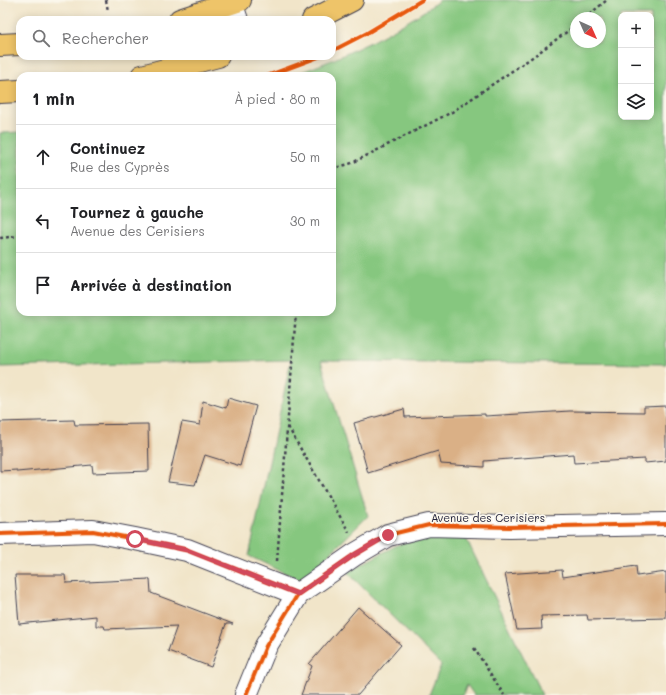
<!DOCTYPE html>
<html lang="fr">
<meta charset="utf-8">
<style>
body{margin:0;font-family:Mali,sans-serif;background:#f6f6f6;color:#202124}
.controls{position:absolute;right:12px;top:12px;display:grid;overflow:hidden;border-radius:8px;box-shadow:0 2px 10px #0003}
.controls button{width:36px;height:36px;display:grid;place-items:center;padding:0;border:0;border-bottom:1px solid #e0e0e0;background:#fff;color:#202124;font:20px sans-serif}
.compass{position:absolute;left:570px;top:12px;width:36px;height:36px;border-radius:50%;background:#fff;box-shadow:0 2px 10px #0003;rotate:135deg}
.stop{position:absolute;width:12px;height:12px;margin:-9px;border:3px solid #d1495b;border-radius:50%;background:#fff}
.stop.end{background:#d1495b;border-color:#fff;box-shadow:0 1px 4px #0008}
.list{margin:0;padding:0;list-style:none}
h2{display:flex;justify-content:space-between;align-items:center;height:52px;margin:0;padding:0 16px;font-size:17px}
h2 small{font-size:13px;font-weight:400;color:#757577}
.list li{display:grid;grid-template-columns:26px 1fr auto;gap:12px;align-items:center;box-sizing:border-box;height:64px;padding:0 16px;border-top:1px solid #e0e0e0}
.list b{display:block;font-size:15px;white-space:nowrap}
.list p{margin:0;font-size:13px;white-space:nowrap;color:#757577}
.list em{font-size:13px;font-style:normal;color:#757577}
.icon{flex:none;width:22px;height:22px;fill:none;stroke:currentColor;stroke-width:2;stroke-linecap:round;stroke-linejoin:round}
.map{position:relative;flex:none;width:666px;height:695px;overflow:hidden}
.search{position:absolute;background:#fff;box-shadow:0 2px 10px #0003;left:16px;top:16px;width:320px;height:44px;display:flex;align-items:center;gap:10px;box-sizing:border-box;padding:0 14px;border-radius:12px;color:#757577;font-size:15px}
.panel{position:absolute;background:#fff;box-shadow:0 2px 10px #0003;left:16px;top:72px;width:320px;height:244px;border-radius:12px}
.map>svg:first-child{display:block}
.green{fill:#86c77f;stroke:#54745d;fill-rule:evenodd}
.building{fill:#dab086}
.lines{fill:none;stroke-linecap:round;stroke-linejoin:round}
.minor-casing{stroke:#413f50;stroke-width:24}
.major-casing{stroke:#413f50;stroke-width:24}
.path{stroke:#413f50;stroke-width:2.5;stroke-dasharray:3 3;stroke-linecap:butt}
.minor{stroke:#fff;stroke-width:22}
.major{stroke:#eec469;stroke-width:22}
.cycleway-casing{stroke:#fbf7ec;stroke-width:6}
.cycleway{stroke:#e8590c;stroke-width:4}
.route{stroke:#d1495b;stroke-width:5}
.labels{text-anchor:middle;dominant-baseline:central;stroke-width:3.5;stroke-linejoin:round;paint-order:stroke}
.street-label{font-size:11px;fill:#22223b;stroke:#fbf7ec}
</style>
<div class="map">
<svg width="666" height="695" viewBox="0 0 666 695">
<rect width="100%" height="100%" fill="#fbf7ec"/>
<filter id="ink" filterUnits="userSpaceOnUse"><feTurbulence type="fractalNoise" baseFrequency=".025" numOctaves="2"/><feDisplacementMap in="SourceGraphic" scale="8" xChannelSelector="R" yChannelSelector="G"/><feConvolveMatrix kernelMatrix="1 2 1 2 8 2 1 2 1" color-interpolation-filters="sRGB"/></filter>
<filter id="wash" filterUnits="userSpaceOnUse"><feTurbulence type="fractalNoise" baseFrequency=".012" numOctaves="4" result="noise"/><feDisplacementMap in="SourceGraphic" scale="16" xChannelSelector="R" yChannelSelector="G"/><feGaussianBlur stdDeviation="0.9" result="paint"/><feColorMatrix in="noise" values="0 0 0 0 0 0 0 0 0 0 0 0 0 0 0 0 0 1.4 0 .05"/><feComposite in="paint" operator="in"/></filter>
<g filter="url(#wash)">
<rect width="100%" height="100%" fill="#f1e5c9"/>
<path class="green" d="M440 0H666V364L321 361 368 516 302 581 249 556 291 360 0 367V133L20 132V312H332V76H291C341 58 397 32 440 0ZM621 15H651V117H621ZM576 18H600V42H576Z
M425 537 466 538 542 695H474L467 685 463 695H429L441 665 347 572 397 545Z"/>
<g id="blocks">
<path class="building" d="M228 398 256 406 240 466 205 455 195 485 168 482 182 422 200 425 203 401 226 408Z
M666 406V461L645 463V459L574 463 573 454 484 461V467L441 464 438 451 368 473 354 423 404 409 405 417 485 414V416L570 411 644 412V407Z
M74 420 75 425 148 424 149 471 93 473 92 465 17 472V470L0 471V422Z
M636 566 637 576 666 572V618L588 620 587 615 541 616 542 629 517 630 505 574 562 570 563 577Z
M15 575H65L66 583 150 579 151 593 233 624H226L211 667 168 651 177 626 105 629 104 626H96V616L19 624Z
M358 607 401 645 358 695H301L312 666 309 664Z"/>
</g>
</g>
<g filter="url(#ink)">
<use href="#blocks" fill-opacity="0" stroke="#413f50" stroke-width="1"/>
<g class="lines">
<defs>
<path id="minor" d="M230 0 237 20
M0 534 93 531 135 539 187 550 298 594
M246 695 266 646 298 594 354 555 388 535 429 525 509 527 666 524"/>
<path id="major" d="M180 20 240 0
M313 20 352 0
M0 45 20 44
M142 76 218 56
M0 92 20 91"/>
</defs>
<use href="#minor" class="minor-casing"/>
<use href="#major" class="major-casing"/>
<path class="path" d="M106 0 108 11
M585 18 607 0
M332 169 352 163 452 112 534 56 576 25
M0 238 20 236
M288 427 349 532
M277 561 296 312
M474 648 504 695"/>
<use href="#minor" class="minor"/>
<use href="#major" class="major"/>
<defs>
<path id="cycleway" d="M332 51 367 33 422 0
M267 76 321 56
M0 534 93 531 135 539 187 550 298 594
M246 695 266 646 298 594 354 555 388 535 429 525 509 527 666 524"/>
</defs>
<use href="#cycleway" class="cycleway-casing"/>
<use href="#cycleway" class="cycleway"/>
</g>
</g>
<g class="lines" filter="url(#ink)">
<path class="route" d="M135 539 187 550 298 594 354 555 388 535"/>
</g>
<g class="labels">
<g class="street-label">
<text x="488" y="517">Avenue des Cerisiers</text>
</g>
</g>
</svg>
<div class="controls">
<button>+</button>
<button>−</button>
<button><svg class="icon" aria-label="layers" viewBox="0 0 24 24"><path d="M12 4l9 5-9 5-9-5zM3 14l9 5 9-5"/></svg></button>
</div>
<svg class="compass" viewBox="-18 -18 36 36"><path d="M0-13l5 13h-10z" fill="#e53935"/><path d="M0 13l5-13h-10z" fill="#757577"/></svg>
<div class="stop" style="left:135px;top:539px"></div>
<div class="stop end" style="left:388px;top:535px"></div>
<div class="search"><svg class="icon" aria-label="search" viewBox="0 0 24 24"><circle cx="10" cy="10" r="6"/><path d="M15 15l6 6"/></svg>Rechercher</div>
<section class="panel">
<h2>1 min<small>À pied · 80 m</small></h2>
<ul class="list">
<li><svg class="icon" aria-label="ahead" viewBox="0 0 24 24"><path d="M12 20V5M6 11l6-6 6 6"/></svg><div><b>Continuez</b><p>Rue des Cyprès</p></div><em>50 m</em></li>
<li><svg class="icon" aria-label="left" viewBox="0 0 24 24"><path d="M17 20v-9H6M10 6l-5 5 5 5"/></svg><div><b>Tournez à gauche</b><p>Avenue des Cerisiers</p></div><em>30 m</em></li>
<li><svg class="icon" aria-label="arrive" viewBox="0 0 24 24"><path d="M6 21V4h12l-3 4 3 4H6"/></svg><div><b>Arrivée à destination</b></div></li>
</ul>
</section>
</div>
